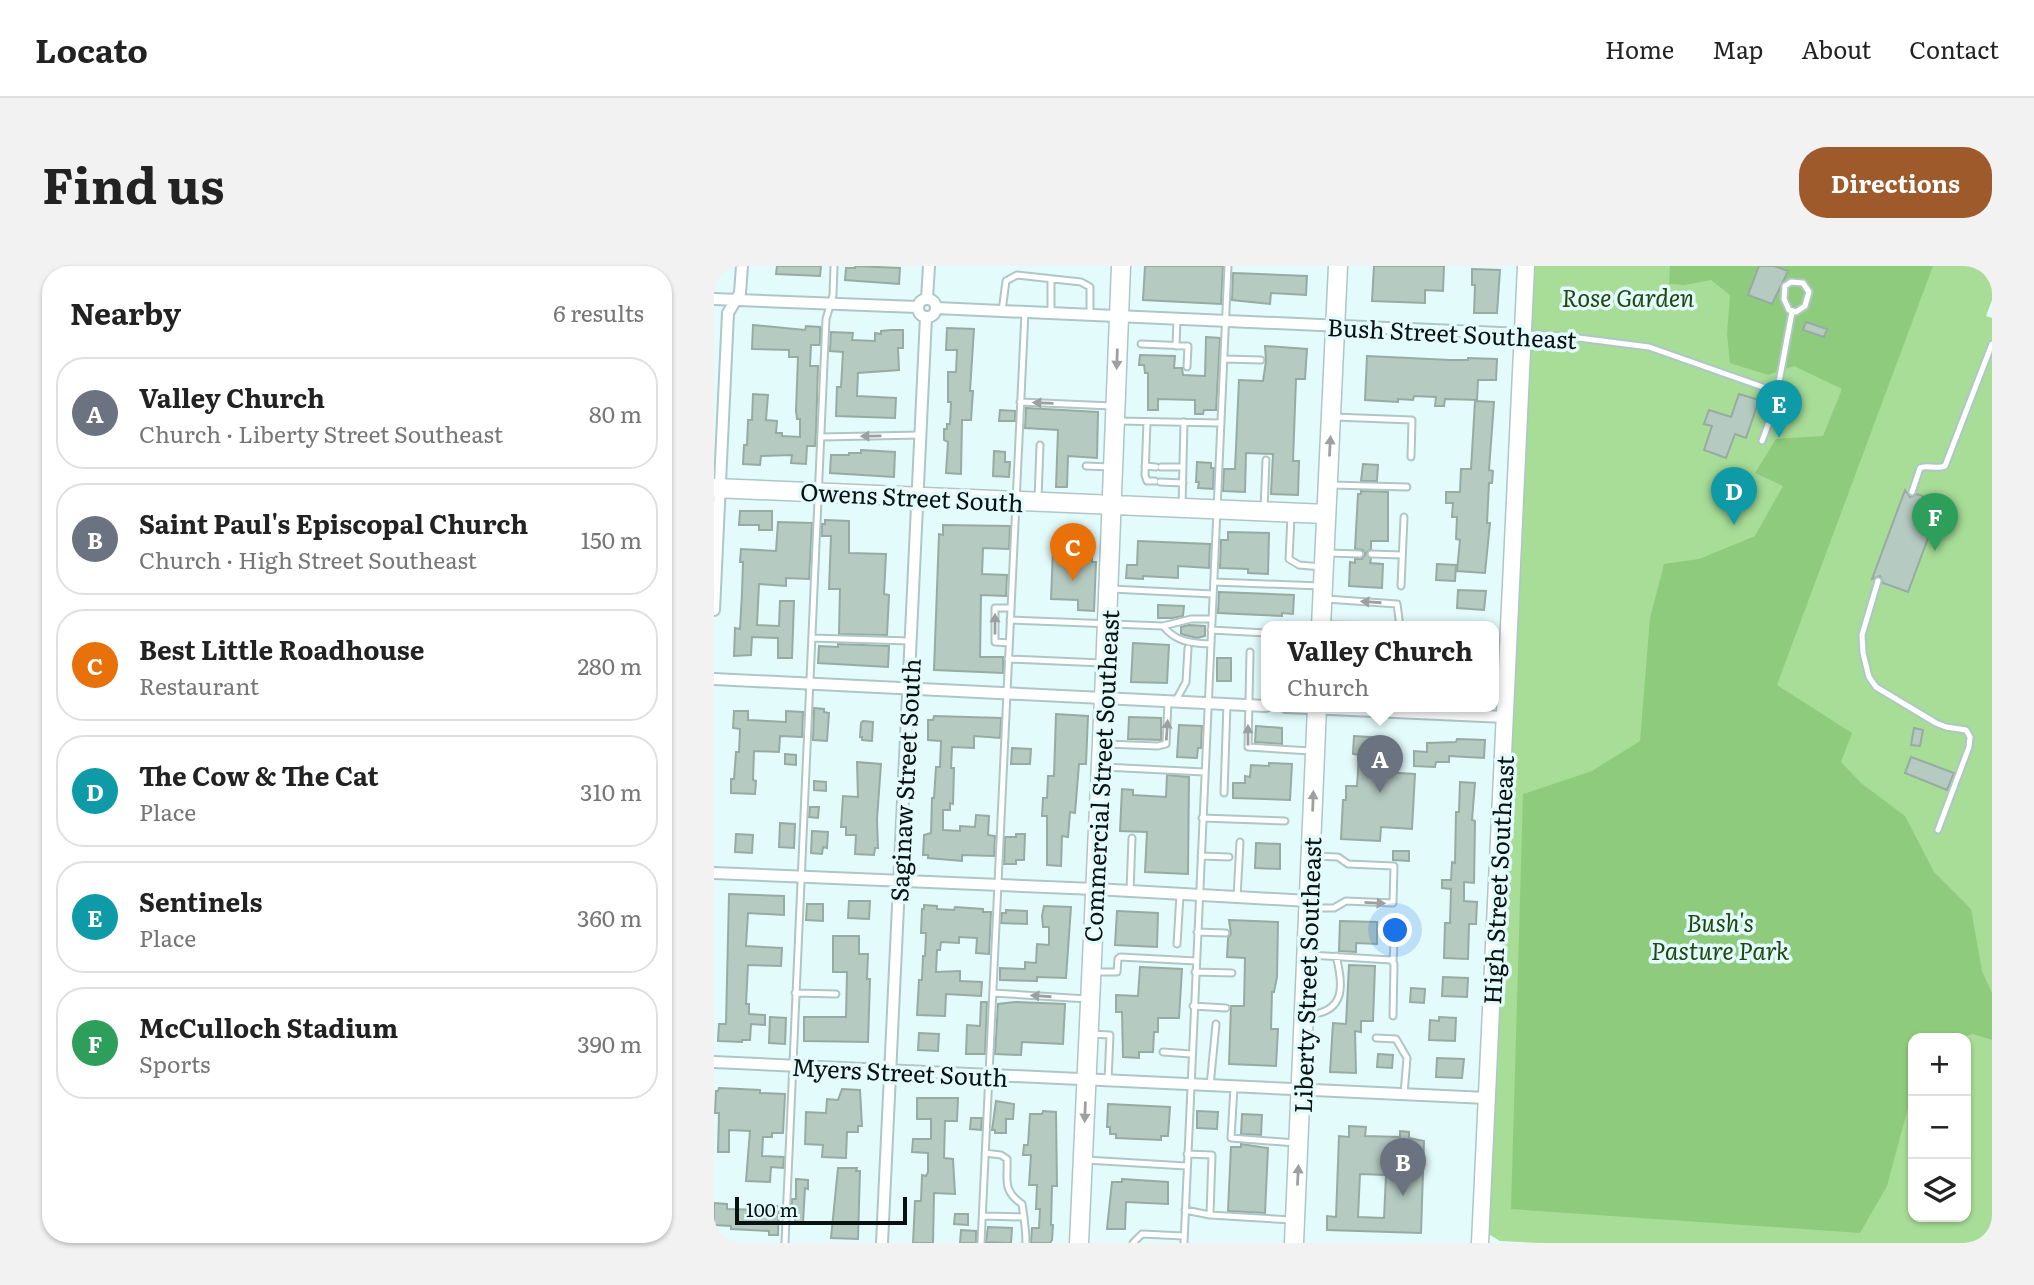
<!DOCTYPE html>
<meta charset="utf-8">
<style>
body{margin:0;font-family:Literata,serif;background:#f2f2f2;color:#222}
.controls{position:absolute;right:21px;bottom:21px;display:grid;overflow:hidden;border-radius:14px;box-shadow:0 2px 5px #0004}
.controls button{width:63px;height:63px;display:grid;place-items:center;padding:0;border:0;border-bottom:2px solid #e0e0e0;background:#fff;color:#222;font:35px sans-serif}
.scale{position:absolute;left:21px;bottom:18px;width:172px;box-sizing:border-box;padding-left:7px;border:4px solid #091111;border-top:0;font-size:19px;line-height:24px;white-space:nowrap;color:#091111;-webkit-text-stroke:5px #e3fbfb;paint-order:stroke}
.you{position:absolute;left:682px;top:665px;width:24px;height:24px;margin:-18px;border:5px solid #fff;border-radius:50%;background:#1a73e8;box-shadow:0 0 0 10px #1a73e833}
.badge{display:grid;place-items:center;width:46px;height:46px;border-radius:50%;background:#9e5a2b;color:#fff;font-size:23px;font-weight:700}
.pin{position:absolute;translate:-50% -58px;filter:drop-shadow(0 2px 4px #0008)}
.pin::after{content:'';position:absolute;top:37px;width:24px;height:21px;background:inherit;clip-path:polygon(0 0,100% 0,50% 100%)}
.popup{position:absolute;left:547px;top:355px;width:238px;height:91px;box-sizing:border-box;display:grid;place-content:center;border-radius:14px;background:#fff;filter:drop-shadow(0 2px 5px #0005);font-size:23px;white-space:nowrap;color:#767676}
.popup b{font-size:26px;color:#222}
.popup::after{content:'';position:absolute;left:50%;top:100%;margin-left:-14px;border:14px solid transparent;border-top-color:#fff}
.list{margin:0;padding:0;list-style:none}
h2{display:flex;justify-content:space-between;align-items:center;height:91px;margin:0;padding:0 28px;font-size:30px}
h2 small{font-size:23px;font-weight:400;color:#767676}
.list li{display:grid;grid-template-columns:46px 1fr auto;gap:21px;align-items:center;box-sizing:border-box;height:112px;margin:0 14px 14px;padding:0 14px;border:2px solid #e0e0e0;border-radius:28px}
.list b{display:block;font-size:26px;white-space:nowrap}
.list p{margin:0;font-size:23px;white-space:nowrap;color:#767676}
.list em{font-size:23px;font-style:normal;color:#767676}
.icon{flex:none;width:38px;height:38px;fill:none;stroke:currentColor;stroke-width:2;stroke-linecap:round;stroke-linejoin:round}
.map{position:relative;flex:none;width:1278px;height:977px;overflow:hidden;border-radius:28px}
header{display:flex;align-items:center;gap:42px;box-sizing:border-box;height:98px;padding:0 35px;background:#fff;border-bottom:2px solid #e0e0e0}
header strong{font-size:33px}
nav{display:flex;gap:38px;margin-inline-start:auto;font-size:24px}
.intro{display:flex;align-items:center;justify-content:space-between;box-sizing:border-box;height:168px;padding:0 42px}
h1{margin:0;font-size:49px}
.button{padding:18px 32px;border-radius:28px;background:#9e5a2b;color:#fff;font-size:24px;font-weight:700}
main{display:flex;gap:42px;padding:0 42px}
aside{flex:1;background:#fff;border-radius:28px;box-shadow:0 2px 5px #0004}
.map>svg:first-child{display:block}
.green{fill:#a7dd97;fill-rule:evenodd}
.forest{fill:#8fcb7d}
.building{fill:#b5cac1;stroke:#98aba3;stroke-width:2;fill-rule:evenodd}
.lines{fill:none;stroke-linecap:round;stroke-linejoin:round}
.lane-casing{stroke:#afc6c6;stroke-width:9}
.street-casing{stroke:#afc6c6;stroke-width:14}
.secondary-casing{stroke:#afc6c6;stroke-width:19}
.primary-casing{stroke:#afc6c6;stroke-width:21}
.lane{stroke:#fff;stroke-width:5}
.street{stroke:#fff;stroke-width:10}
.secondary{stroke:#fff;stroke-width:16}
.primary{stroke:#fff;stroke-width:18}
.oneway{fill:#9da0a0}
.labels{text-anchor:middle;dominant-baseline:central;stroke-width:7;stroke-linejoin:round;paint-order:stroke}
.park-label{font-size:24px;font-style:italic;fill:#204713;stroke:#e3fbfb}
.street-label{font-size:24px;fill:#091111;stroke:#e3fbfb}
</style>
<header>
<strong>Locato</strong>
<nav><a>Home</a><a>Map</a><a>About</a><a>Contact</a></nav>
</header>
<div class="intro"><h1>Find us</h1><a class="button">Directions</a></div>
<main>
<aside>
<h2>Nearby<small>6 results</small></h2>
<ul class="list">
<li><span class="badge" style="background:#6b7280">A</span><div><b>Valley Church</b><p>Church · Liberty Street Southeast</p></div><em>80 m</em></li>
<li><span class="badge" style="background:#6b7280">B</span><div><b>Saint Paul's Episcopal Church</b><p>Church · High Street Southeast</p></div><em>150 m</em></li>
<li><span class="badge" style="background:#e8710a">C</span><div><b>Best Little Roadhouse</b><p>Restaurant</p></div><em>280 m</em></li>
<li><span class="badge" style="background:#0f9aa8">D</span><div><b>The Cow &amp; The Cat</b><p>Place</p></div><em>310 m</em></li>
<li><span class="badge" style="background:#0f9aa8">E</span><div><b>Sentinels</b><p>Place</p></div><em>360 m</em></li>
<li><span class="badge" style="background:#2e9e5b">F</span><div><b>McCulloch Stadium</b><p>Sports</p></div><em>390 m</em></li>
</ul>
</aside>
<div class="map">
<svg width="1278" height="977" viewBox="0 0 1278 977">
<rect width="100%" height="100%" fill="#e3fbfb"/>
<path class="green" d="M818 0H1278V34L1272 50 1278 52V977H825L786 975 776 969 774 963ZM1199 772H1252V951H1199Z"/>
<path class="forest" d="M956 0H1219L1063 419 1138 467 1127 496 1147 517 1191 550 1220 606 1257 643 1268 705 1278 727V774L1259 768 1246 772H1199V823L1173 920 1146 967 797 943 809 528 878 505 926 475 936 352 950 298 985 293 1041 270 1069 220 1041 207 1062 173 1109 170 1128 123 1080 100 1054 109 1016 97 1013 68 1016 29 997 14 970 19 955 18Z"/>
<path class="building" d="M63 0H107L106 10 62 8Z
M141 0 186 2 185 18 131 14 132 2H141Z
M431 0H509L507 38 429 34Z
M660 0H730L729 25 711 24V37L658 35Z
M1045 0H1060L1074 5 1058 38 1034 29Z
M758 3 786 4 783 47H760L761 19H758Z
M519 7 593 10 592 29 557 27 556 38 518 34Z
M1092 56 1113 63 1110 71 1089 64Z
M39 59 91 64 92 60 106 61V79H97L96 100H104L102 166 101 180H93L92 198 77 197 78 189 47 190 46 199 29 198 30 179H33L34 154H38L39 128 54 129 52 154 63 155 62 167H68V170L86 171V153H83L82 145 84 91H75V84L38 83Z
M233 62 260 63 256 125H259L257 154H248L247 208 232 207 234 176 230 174V163H233V158H236L237 136H234V106H242L243 84H232Z
M177 64H189V82H184L185 104 144 107 143 130 182 132 181 152 122 150 123 121H127L129 86 116 85 117 66 139 67 138 74 161 75V67L167 68V65Z
M492 71 506 72 502 144H490L489 148H481V134L444 133V144H434V107H431L430 99H425L426 89 461 90 460 102H468L469 109 491 110Z
M551 80 593 83 591 113H582L579 195H585L584 229 557 228 559 188 532 187 531 226 509 225 510 203H521L525 114 549 115 552 95Z
M653 90 736 94H754V92L783 93 782 114H764L763 134 731 133 730 140H721L722 131 700 130 699 134 684 133V136L651 134Z
M1025 128 1045 134 1032 172 1021 168 1012 192 990 184 998 160 990 158 995 144 1017 151Z
M761 135 780 136 775 204 779 205 778 217H775L773 257H776L771 307 743 305 746 274 742 273 743 251H738L739 237H732V226H746L747 203H757Z
M312 142 384 146 383 192 354 190 353 221H342L344 164 311 162Z
M286 144 301 145V155H285Z
M147 184 181 186 180 211 116 207 117 189H135V187H147Z
M280 185 291 186V196H296L295 211 279 210Z
M483 196 497 197V202H500L499 223 484 222 485 216H482Z
M649 198 664 199 663 215H647Z
M1191 224 1196 231 1203 228 1227 237 1194 326 1169 317 1166 310 1158 313Z
M647 225 674 226V275H657V283L652 287 657 293 656 297 669 298 668 322 635 320 636 296 641 297V293H648L651 289 649 284 641 283 644 228H647Z
M26 245H58V264H45V259H25Z
M111 254 135 255V287L172 288 170 328 175 329 173 369 125 368 126 323H115L117 270H108V258H111Z
M64 256 98 257 95 313 72 312V320L45 318 43 359 65 360 66 335H80L78 392H64V372L38 371 37 389 20 390 21 362 26 363 28 327 29 296H26L27 283 62 285Z
M229 259 296 260 295 283 269 282 268 308 293 309 292 330 267 329 266 391H289V407L220 404 225 268 229 269Z
M514 266 555 267 554 308 534 307V303L506 302 507 274H514Z
M424 275 496 278 495 302 464 300V312L429 310V313L412 312 413 299H423Z
M339 282 369 284 368 291 378 292V296H382L380 345 364 344V334L337 333Z
M723 298 742 299 741 315 722 314Z
M744 324 772 325 770 344 743 342Z
M505 326 580 329 579 348 568 347V350L504 347Z
M444 339 470 340 469 350 458 352H444Z
M475 359 491 360V370L483 372 467 368V361Z
M419 377 455 379 453 417 417 416Z
M124 378 175 380 174 401 104 397 105 380 124 381Z
M503 392H517V415H503Z
M100 442 110 443V446L115 447 113 475 99 474Z
M20 445H34V454L72 456V445L89 446 88 471 66 470 65 486 40 485 39 514 42 515 41 528 17 527V513H20L22 486H25L26 463 19 462Z
M342 448 374 450 372 498H365L361 547 356 546 354 571 348 570 347 600 333 599V550H328L329 532H333L334 510H340Z
M220 450 287 452 286 472 260 470V482L238 481 237 502H240L239 538 236 537V544H229V564L246 565V560L261 561 262 549 275 550 274 569 281 570 280 590 248 589V595L214 592V589H209L210 569 217 567 218 532H220L222 501H226L227 475 214 474V454H219Z
M415 451 447 452V474L414 473Z
M149 455 159 456 158 475 148 474V471H146L147 457Z
M465 459 488 460 487 482H484L483 492 463 491Z
M542 460 568 462V478L541 476Z
M1200 462 1209 464 1206 480 1197 479Z
M640 470 671 472 669 506 701 508 698 563 667 561 666 575 627 573 629 534H632V520H643L645 489 639 488Z
M743 473 771 474 770 492 735 490V496H722L721 501 700 500V485L713 486V477L742 476Z
M298 482 317 483 316 498H297Z
M71 488 82 489V499L71 498Z
M1197 491 1240 507 1233 524 1191 507Z
M143 496 167 498 163 553 164 582H161L160 589 141 588 142 569H132V561H127L129 530 144 531Z
M555 497 578 498 576 534 519 532V517H531V510L536 511 537 499 555 500Z
M453 509 475 511 474 608 431 606 433 566 406 565 408 523 419 524V529L452 531Z
M100 515 112 516V525L100 524Z
M746 516 761 517 758 554 761 555 760 617 750 616V635L763 636 762 658H755L754 693 730 692 731 657H736L737 623 728 622V614H737L738 596 741 597 742 546H745Z
M96 541H105L104 552 95 551Z
M66 557 81 558 80 582 65 581Z
M98 565 114 566 113 582 109 581 108 588 97 587Z
M22 568 39 569 38 587 21 586Z
M302 568H311L310 594H302V598H290L291 571H302Z
M542 577 566 578V603L541 602Z
M679 585H695V595L679 594Z
M15 628 70 630V649L34 647 32 680 68 682 67 700 34 699 32 738H35V748L51 749V759L37 758 36 774H28V776L4 775 5 758H12Z
M135 635H156L155 653 134 652Z
M93 638H109V655L92 654Z
M210 639 223 640V643L240 644 241 641 269 643V646H277L275 688 262 687 263 672 245 671V677L227 676 226 684H223L222 706 246 705V715L268 716 267 730 232 728 231 750 203 749 205 714H208L209 690H211L212 667H207L208 643H210Z
M330 640 357 641 352 712 323 711V715L286 714V702L311 703V696L322 697 323 678 335 679V661H329L328 650Z
M292 644 313 645V658L287 657 288 647H292Z
M403 645 444 647 443 681 401 679Z
M515 654 564 656 563 711 560 726H558L557 763H564L562 800 515 798 517 740H530L531 692 513 691 514 672 517 668Z
M626 655 663 656V678L642 677V686L625 685Z
M119 670H145V688H154L153 713H156L154 776 90 775V751H132L133 706H119Z
M635 699 661 700 659 755H647V766L641 765 642 807 616 806 619 757 632 758Z
M426 701 468 703 465 752H444V766H440L439 786H425V792L409 791 408 746H402V729L424 730Z
M729 711 754 712 753 731 728 730Z
M697 722 711 723 710 737 696 736Z
M267 736H273L271 788H252L253 759 266 760Z
M301 736 351 738 349 778 308 776 307 789 281 788 284 738Z
M56 751 72 752 71 778 55 777Z
M725 751 742 752 741 775 715 774 716 754 725 755Z
M205 767 225 768 224 785 204 784Z
M664 788 679 789 678 802 663 801Z
M723 792 750 793 748 812 722 811Z
M5 822 46 824V827L71 828 69 867H58V871H49L48 890 70 891 69 902 57 901 56 916 32 915 36 865 15 864V886H4L5 847H1L2 825H4Z
M128 823 146 824 148 860H144V866H133L132 892 108 891 109 879 91 878 92 846 112 847 113 833 124 834Z
M203 832H244L243 855H231L230 892 239 893 241 928 220 927 219 977H199L201 935H207L208 909 212 910 214 906V887L198 886 199 873H217V853H203Z
M282 835 300 838 299 853H292V867H281V864H278Z
M394 838 456 841 454 870H447V874L402 872V868H396V861H393Z
M329 845 342 846 343 920H338L337 959H339L338 974 336 977H317L318 962H325L326 943H322L323 919H315L317 889H309L310 879H314L316 848H328Z
M483 845 504 846 503 863 483 862Z
M528 848 548 849 547 869 527 868Z
M257 852H268L267 864 256 863Z
M635 860 652 861 651 870 686 871V865L695 866V872L710 875 707 967 613 964V950L622 951 625 870 635 871ZM646 908 672 909 670 952 644 951Z
M527 878 554 882 551 947 514 945 517 881H527Z
M124 902H143L142 905H146L144 973 117 972Z
M82 913 94 914V923L91 922 89 957H81V944H78V933H82Z
M408 913 454 916V938L412 936 411 963H393L398 916H408Z
M0 937 13 938V943L50 944V940H65L64 969H55V965L17 963V960L0 959Z
M241 948H254V959L240 958Z
M274 961 298 962 297 977 272 976Z
M247 964 262 965V977H246Z"/>
<g class="lines">
<defs>
<path id="lane" d="M337 13V47
M1077 16 1089 17 1095 26 1091 40 1082 46 1075 44 1070 33 1071 20Z
M288 45 292 15 303 9 367 16 376 21V48
M812 68 849 70 935 81 1063 126
M427 78 474 80 473 101
M462 80 463 53
M510 93 547 94
M306 136 398 140
M620 151 698 154 697 191
M403 155 507 157
M433 156 431 209 433 215H441
M107 171 206 169
M1048 175 1060 143 1078 46
M372 200 395 201
M431 200 442 201
M447 201H469
M446 216 469 217
M617 219 693 221
M1198 226 1206 202C1213 198 1222 204 1231 200L1278 78
M324 233 326 179
M468 240 470 156
M550 243 552 194
M577 250 575 293 585 299 608 301
M614 287 646 288
M657 288 688 289
M1164 315 1148 369 1149 387 1155 411 1162 421 1222 457 1232 461 1252 464 1256 471 1255 481 1224 564
M500 316 606 320
M687 320 690 251
M397 323 499 328
M612 333 683 338 686 361
M296 354 449 360 477 353H498
M612 359 686 360
M449 360C462 376 476 377 496 378
M497 364 552 367
M98 372 196 375
M295 377 281 376V342H297
M536 386 534 481 597 485
M294 393 388 397
M461 436 472 416 474 382
M391 478 444 480 452 478 454 436
M390 501 490 506
M510 527 513 438
M488 552 571 555
M487 590 515 591
M416 625 418 572
M523 631 526 576
M598 642H620L632 635 679 637 680 600 634 598 624 591 598 590
M483 666 512 667
M463 678 466 629
M596 689 677 694 680 698 679 750
M679 695 681 658
M379 706H403L404 693 406 691 482 695
M481 706 518 707
M81 727 122 728
M279 727 373 733
M479 740 512 742
M594 749C631 746 630 721 622 690
M377 768 396 769 394 814
M662 772 682 773 693 792 690 828
M449 786 477 788
M496 820 502 758
M520 821 517 872 582 877
M271 887 287 889 293 893C294 915 288 924 308 938 310 951 312 963 312 977
M473 888 498 889 496 949 578 954
M372 894 472 900
M471 944 496 949
M269 950 309 951
M71 977 112 53 119 29 120 0
M267 977 311 46
M419 977 428 968 470 970
M470 977 514 0"/>
<path id="street" d="M204 42a9 9 0 1 1 18 0a9 9 0 1 1-18 0Z
M0 33 203 41
M213 33 215 0
M222 42 808 68
M0 344 14 47 26 27 28 0
M0 413 552 440
M572 441 791 451
M0 607 381 623 595 635
M0 796 773 832
M168 977 212 51"/>
<path id="secondary" d="M766 977 812 0"/>
<path id="primary" d="M0 222 612 248
M607 361 624 0
M365 977 390 432 407 0
M580 977 603 441"/>
</defs>
<use href="#lane" class="lane-casing"/>
<use href="#street" class="street-casing"/>
<use href="#secondary" class="secondary-casing"/>
<use href="#primary" class="primary-casing"/>
<use href="#lane" class="lane"/>
<use href="#street" class="street"/>
<use href="#secondary" class="secondary"/>
<use href="#primary" class="primary"/>
</g>
<defs><path id="oneway-solid" d="M-6-.8H1V-3.2L6.5 0L1 3.2V.8H-6Z" transform="scale(1.75)"/></defs>
<g class="oneway">
<use href="#oneway-solid" transform="translate(403 93) rotate(92)"/>
<use href="#oneway-solid" transform="translate(329 137) rotate(-178)"/>
<use href="#oneway-solid" transform="translate(157 170) rotate(179)"/>
<use href="#oneway-solid" transform="translate(616 180) rotate(-87)"/>
<use href="#oneway-solid" transform="translate(657 336) rotate(-176)"/>
<use href="#oneway-solid" transform="translate(281 358) rotate(-90)"/>
<use href="#oneway-solid" transform="translate(453 464) rotate(-86)"/>
<use href="#oneway-solid" transform="translate(534 469) rotate(-90)"/>
<use href="#oneway-solid" transform="translate(599 535) rotate(-88)"/>
<use href="#oneway-solid" transform="translate(661 637) rotate(3)"/>
<use href="#oneway-solid" transform="translate(327 730) rotate(-176)"/>
<use href="#oneway-solid" transform="translate(371 846) rotate(92)"/>
<use href="#oneway-solid" transform="translate(584 909) rotate(-87)"/>
</g>
<g class="labels">
<g class="park-label">
<text x="914" y="30">Rose Garden</text>
<text x="1006" y="655">Bush's<tspan x="1006" dy="28">Pasture Park</tspan></text>
</g>
<g class="street-label">
<text transform="translate(738 66) rotate(3)">Bush Street Southeast</text>
<text transform="translate(198 230) rotate(3)">Owens Street South</text>
<text transform="translate(386 510) rotate(-87)">Commercial Street Southeast</text>
<text transform="translate(190 514) rotate(-87)">Saginaw Street South</text>
<text transform="translate(783 614) rotate(-87)">High Street Southeast</text>
<text transform="translate(592 709) rotate(-88)">Liberty Street Southeast</text>
<text transform="translate(186 805) rotate(3)">Myers Street South</text>
</g>
</g>
</svg>
<div class="controls">
<button>+</button>
<button>−</button>
<button><svg class="icon" aria-label="layers" viewBox="0 0 24 24"><path d="M12 4l9 5-9 5-9-5zM3 14l9 5 9-5"/></svg></button>
</div>
<div class="scale">100 m</div>
<div class="you"></div>
<div class="pin badge" style="left:666px;top:527px;background:#6b7280">A</div>
<div class="popup"><b>Valley Church</b>Church</div>
<div class="pin badge" style="left:689px;top:930px;background:#6b7280">B</div>
<div class="pin badge" style="left:359px;top:315px;background:#e8710a">C</div>
<div class="pin badge" style="left:1020px;top:259px;background:#0f9aa8">D</div>
<div class="pin badge" style="left:1065px;top:172px;background:#0f9aa8">E</div>
<div class="pin badge" style="left:1221px;top:285px;background:#2e9e5b">F</div>
</div>
</main>
